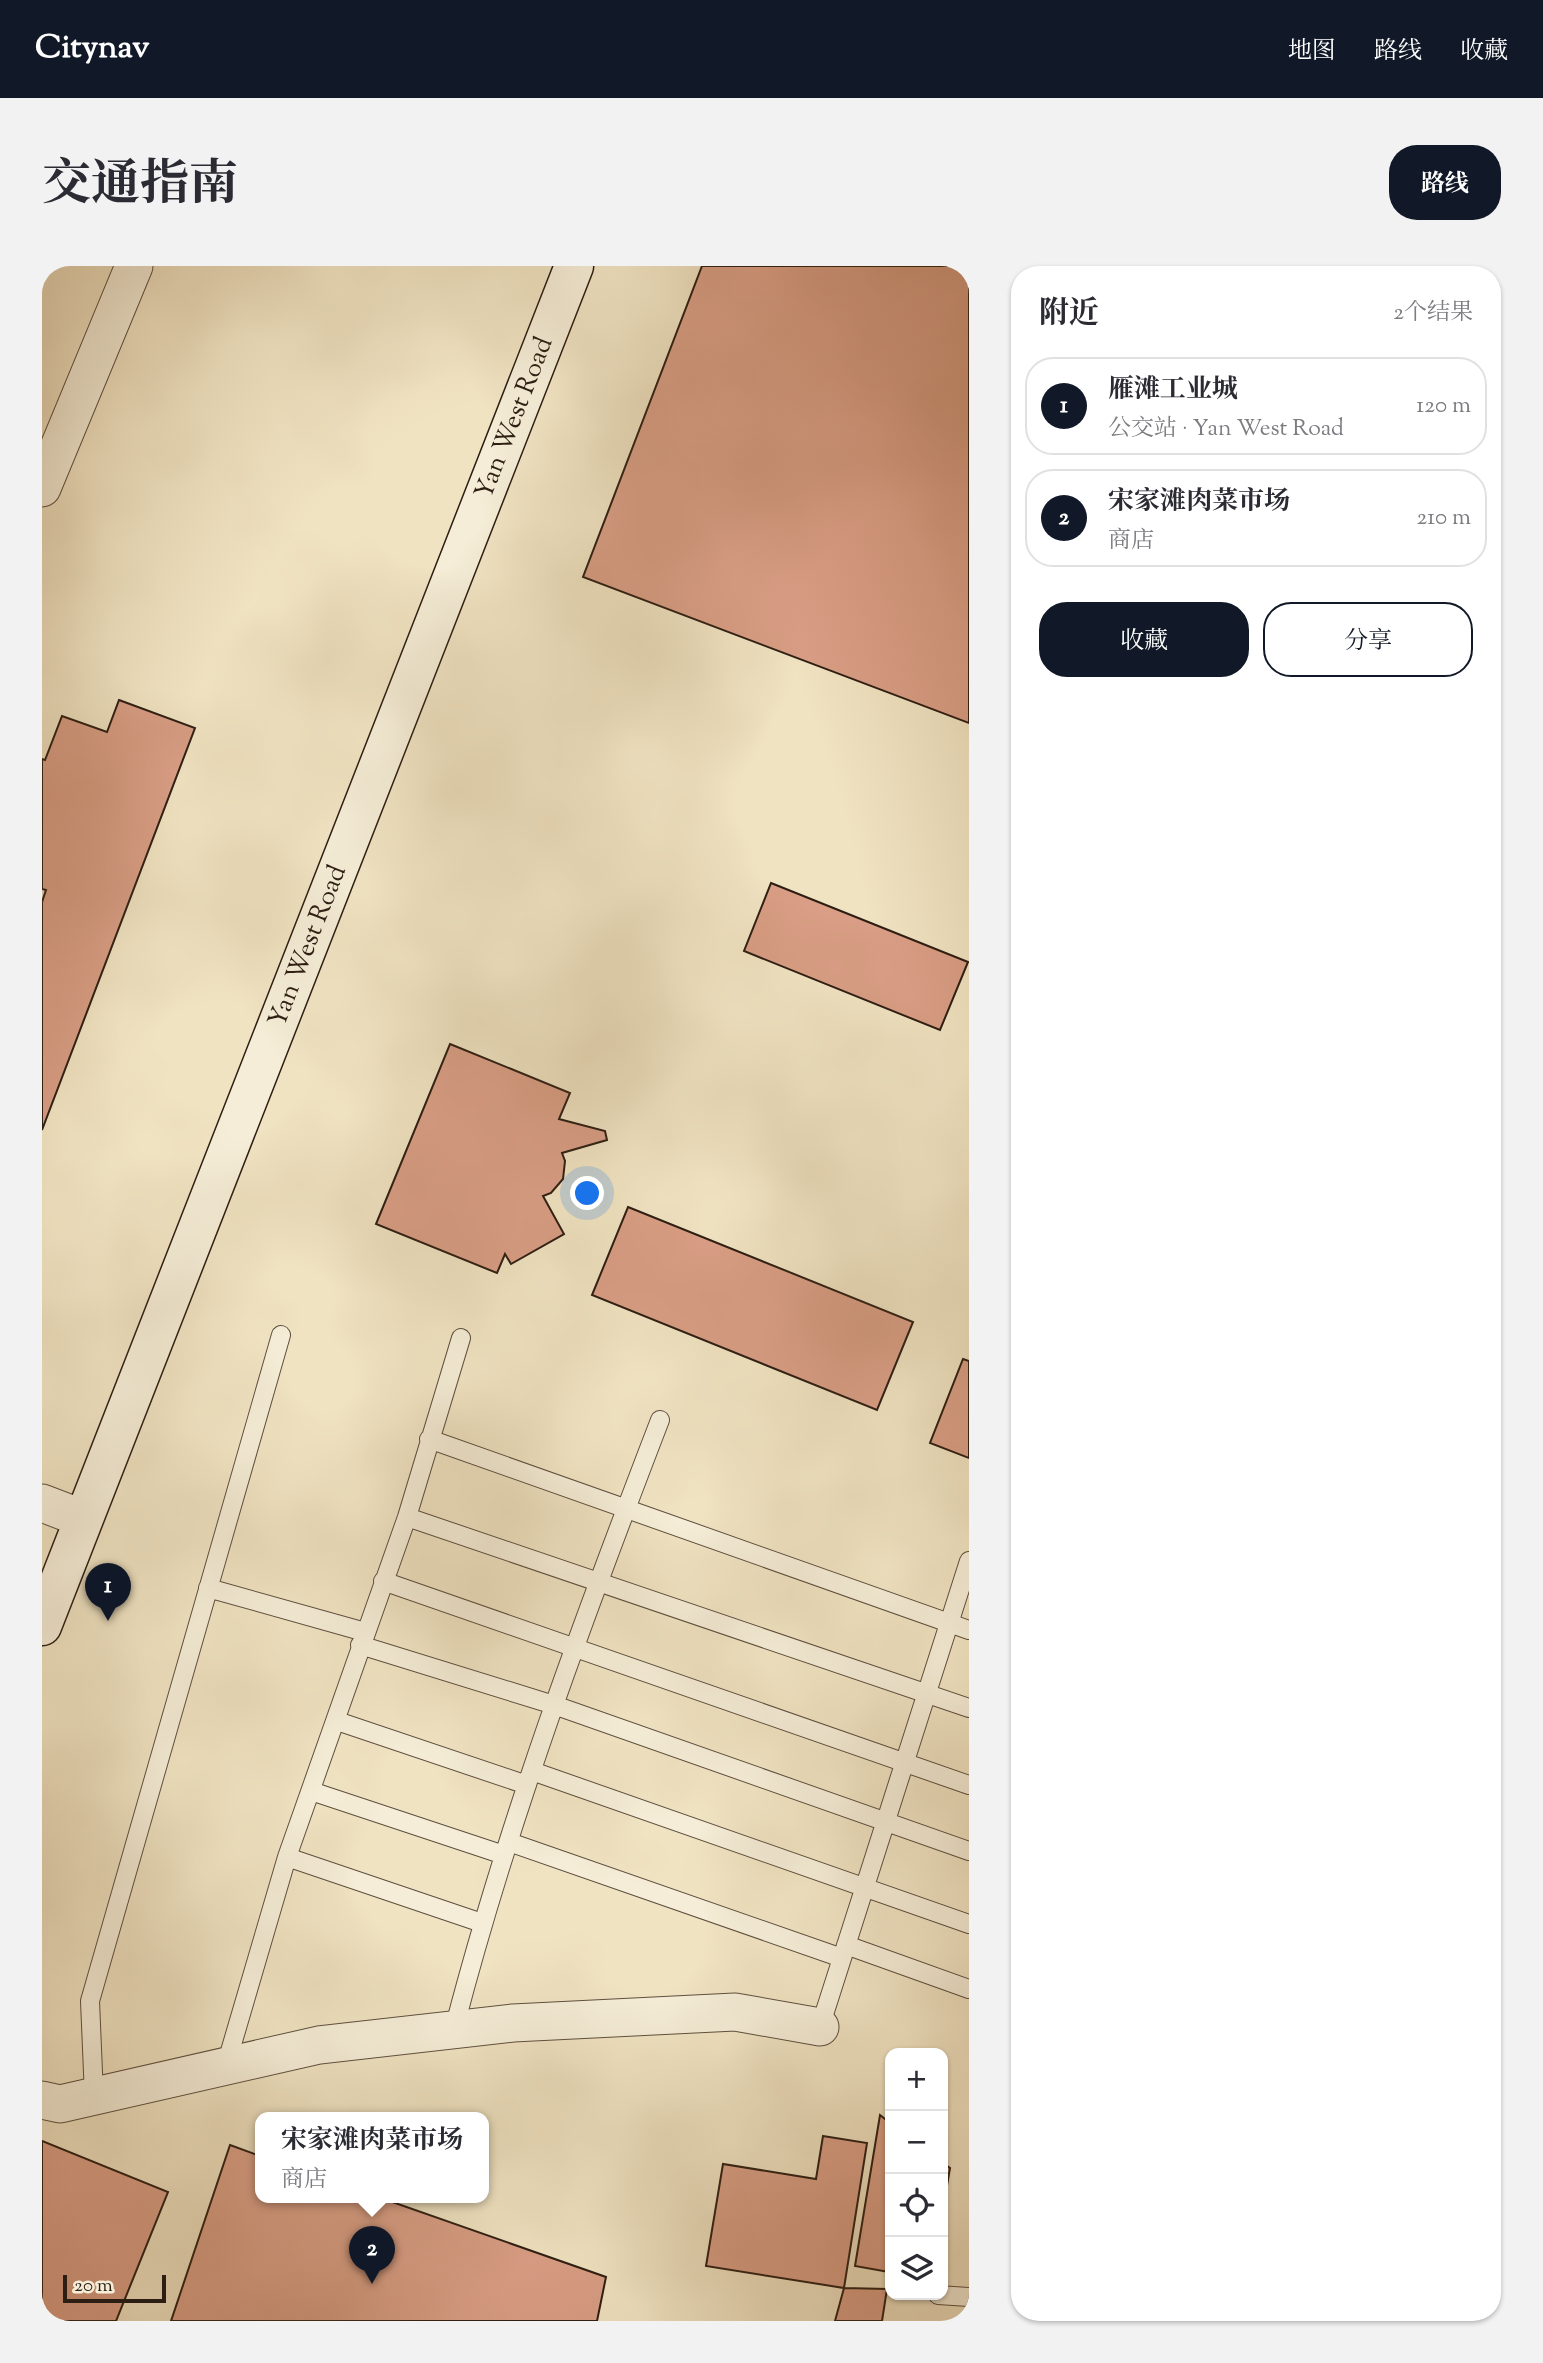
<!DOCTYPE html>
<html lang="zh">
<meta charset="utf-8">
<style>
body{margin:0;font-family:"Sorts Mill Goudy","Noto Serif SC",serif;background:#f2f2f3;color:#2b2b33}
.controls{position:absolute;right:21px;bottom:21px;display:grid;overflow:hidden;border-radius:14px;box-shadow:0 2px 5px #0004}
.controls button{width:63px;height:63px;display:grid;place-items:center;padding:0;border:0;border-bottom:2px solid #e1e1e2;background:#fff;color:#2b2b33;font:35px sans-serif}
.scale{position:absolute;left:21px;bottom:18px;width:103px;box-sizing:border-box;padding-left:7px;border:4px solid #2d1e13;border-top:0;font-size:19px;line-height:24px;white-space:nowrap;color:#2d1e13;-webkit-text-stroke:5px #f5edd7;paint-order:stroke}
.you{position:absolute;left:546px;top:928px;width:24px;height:24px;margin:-18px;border:5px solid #fff;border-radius:50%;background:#1a73e8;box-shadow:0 0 0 10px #1a73e833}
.badge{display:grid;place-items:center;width:46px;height:46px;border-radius:50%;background:#111827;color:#fff;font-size:23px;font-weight:700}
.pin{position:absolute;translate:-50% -58px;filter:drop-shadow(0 2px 4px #0008)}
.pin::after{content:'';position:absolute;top:37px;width:24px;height:21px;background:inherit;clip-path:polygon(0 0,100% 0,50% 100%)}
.popup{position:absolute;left:213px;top:1846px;width:234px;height:91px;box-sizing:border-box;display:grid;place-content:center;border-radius:14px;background:#fff;filter:drop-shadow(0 2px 5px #0005);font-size:23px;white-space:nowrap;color:#7c7c81}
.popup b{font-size:26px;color:#2b2b33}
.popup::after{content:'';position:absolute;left:50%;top:100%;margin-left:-14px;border:14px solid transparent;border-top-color:#fff}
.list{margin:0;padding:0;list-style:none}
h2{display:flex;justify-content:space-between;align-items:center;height:91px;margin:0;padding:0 28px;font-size:30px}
h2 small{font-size:23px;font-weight:400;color:#7c7c81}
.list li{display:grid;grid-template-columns:46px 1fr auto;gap:21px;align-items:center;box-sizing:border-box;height:98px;margin:0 14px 14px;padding:0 14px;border:2px solid #e1e1e2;border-radius:28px}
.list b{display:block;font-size:26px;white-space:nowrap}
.list p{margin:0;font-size:23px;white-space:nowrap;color:#7c7c81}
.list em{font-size:23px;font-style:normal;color:#7c7c81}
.actions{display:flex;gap:14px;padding:21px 28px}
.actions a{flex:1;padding:16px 0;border:2px solid #111827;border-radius:28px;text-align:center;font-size:24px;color:#111827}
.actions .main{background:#111827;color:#fff}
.icon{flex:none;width:38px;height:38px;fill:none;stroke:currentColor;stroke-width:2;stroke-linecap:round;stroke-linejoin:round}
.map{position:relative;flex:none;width:927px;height:2055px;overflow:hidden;border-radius:28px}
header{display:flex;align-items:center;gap:42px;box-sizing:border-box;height:98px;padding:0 35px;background:#111827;color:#fff}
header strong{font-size:33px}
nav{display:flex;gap:38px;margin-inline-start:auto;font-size:24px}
.intro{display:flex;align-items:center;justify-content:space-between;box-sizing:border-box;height:168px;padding:0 42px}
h1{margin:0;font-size:49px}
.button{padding:18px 32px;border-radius:28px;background:#111827;color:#fff;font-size:24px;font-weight:700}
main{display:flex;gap:42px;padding:0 42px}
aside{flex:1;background:#fff;border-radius:28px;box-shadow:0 2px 5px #0004}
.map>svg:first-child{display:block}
.building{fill:#d99e85;stroke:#2d1e13;stroke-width:2}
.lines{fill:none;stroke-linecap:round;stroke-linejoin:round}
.service-casing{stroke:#5e4f3f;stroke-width:20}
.minor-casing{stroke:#5e4f3f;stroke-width:39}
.secondary-casing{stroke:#2d1e13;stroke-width:41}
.service{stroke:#f5edd7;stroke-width:18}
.minor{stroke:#f5edd7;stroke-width:37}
.secondary{stroke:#f5edd7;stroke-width:38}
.labels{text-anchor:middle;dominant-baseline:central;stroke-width:6;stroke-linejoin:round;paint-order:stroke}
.street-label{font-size:26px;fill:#2d1e13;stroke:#f5edd7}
</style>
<header>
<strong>Citynav</strong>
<nav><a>地图</a><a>路线</a><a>收藏</a></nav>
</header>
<div class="intro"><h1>交通指南</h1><a class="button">路线</a></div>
<main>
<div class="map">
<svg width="927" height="2055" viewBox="0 0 927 2055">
<rect width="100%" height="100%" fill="#f0e3c2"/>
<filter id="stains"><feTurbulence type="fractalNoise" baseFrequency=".00286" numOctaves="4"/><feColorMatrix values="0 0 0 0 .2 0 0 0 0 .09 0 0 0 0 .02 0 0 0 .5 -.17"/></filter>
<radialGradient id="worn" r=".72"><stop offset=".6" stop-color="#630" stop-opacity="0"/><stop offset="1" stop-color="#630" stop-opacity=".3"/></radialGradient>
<path class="building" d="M660 0H912L927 6V457L541 311Z
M77 434 153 462 0 864V636L4 624 0 623V493L3 494 20 450 65 466Z
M729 617 926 696 898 764 702 685Z
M408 778 528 827 517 853 563 865 565 874 520 887 523 895 521 913 509 927 501 930 522 968 469 998 463 988 455 1007 334 958Z
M586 941 871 1056 835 1144 550 1029Z
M921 1093 927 1095V1192L888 1177Z
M838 1849 848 1857 847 2006 813 2000Z
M781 1870 825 1877 802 2022 664 2000 681 1898 774 1913Z
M0 1875 126 1926 74 2055H0Z
M188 1879 218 1890V1932H339L564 2011 555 2055H129Z
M901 1897 908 1902 901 1943Z
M802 2022 845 2023 840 2055H793Z"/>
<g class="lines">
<defs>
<path id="service" d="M387 1173 927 1364
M365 1251 927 1442
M341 1315 927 1519
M166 1322 323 1366
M318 1379 512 1439 927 1585
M295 1455 485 1519
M490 1505 927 1658
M269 1525 462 1589
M467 1576 800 1692
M245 1591 440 1657
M804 1679 927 1723
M778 1761 927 1295
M412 1763C466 1555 541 1354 618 1154
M184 1799 245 1591 365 1251 419 1072
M52 1830 48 1735 239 1069
M896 2029 927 2031"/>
<path id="minor" d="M0 222 92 0
M0 1237 42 1253
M0 1834 18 1838 277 1779 471 1757 693 1746 778 1761"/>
<g id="secondary">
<path id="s1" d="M0 1360 532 0"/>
</g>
</defs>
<use href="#service" class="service-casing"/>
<use href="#minor" class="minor-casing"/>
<use href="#secondary" class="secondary-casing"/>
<use href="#service" class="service"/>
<use href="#minor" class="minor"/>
<use href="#secondary" class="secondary"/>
</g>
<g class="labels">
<g class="street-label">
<text stroke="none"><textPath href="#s1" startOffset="1297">Yan West Road</textPath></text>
<text stroke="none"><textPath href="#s1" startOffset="730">Yan West Road</textPath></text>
</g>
</g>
<rect width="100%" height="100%" filter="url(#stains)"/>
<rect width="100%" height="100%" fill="url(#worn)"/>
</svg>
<div class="controls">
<button>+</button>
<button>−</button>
<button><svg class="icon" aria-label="locate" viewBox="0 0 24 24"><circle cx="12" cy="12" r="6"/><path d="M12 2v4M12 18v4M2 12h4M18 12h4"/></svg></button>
<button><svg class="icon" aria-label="layers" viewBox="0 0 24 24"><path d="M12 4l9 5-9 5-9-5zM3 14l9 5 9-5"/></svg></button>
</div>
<div class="scale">20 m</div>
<div class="you"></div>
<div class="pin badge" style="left:66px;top:1355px">1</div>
<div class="pin badge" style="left:330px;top:2018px">2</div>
<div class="popup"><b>宋家滩肉菜市场</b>商店</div>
</div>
<aside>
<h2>附近<small>2个结果</small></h2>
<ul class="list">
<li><span class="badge">1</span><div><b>雁滩工业城</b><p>公交站 · Yan West Road</p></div><em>120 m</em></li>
<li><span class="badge">2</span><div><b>宋家滩肉菜市场</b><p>商店</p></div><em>210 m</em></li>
</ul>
<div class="actions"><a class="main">收藏</a><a>分享</a></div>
</aside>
</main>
